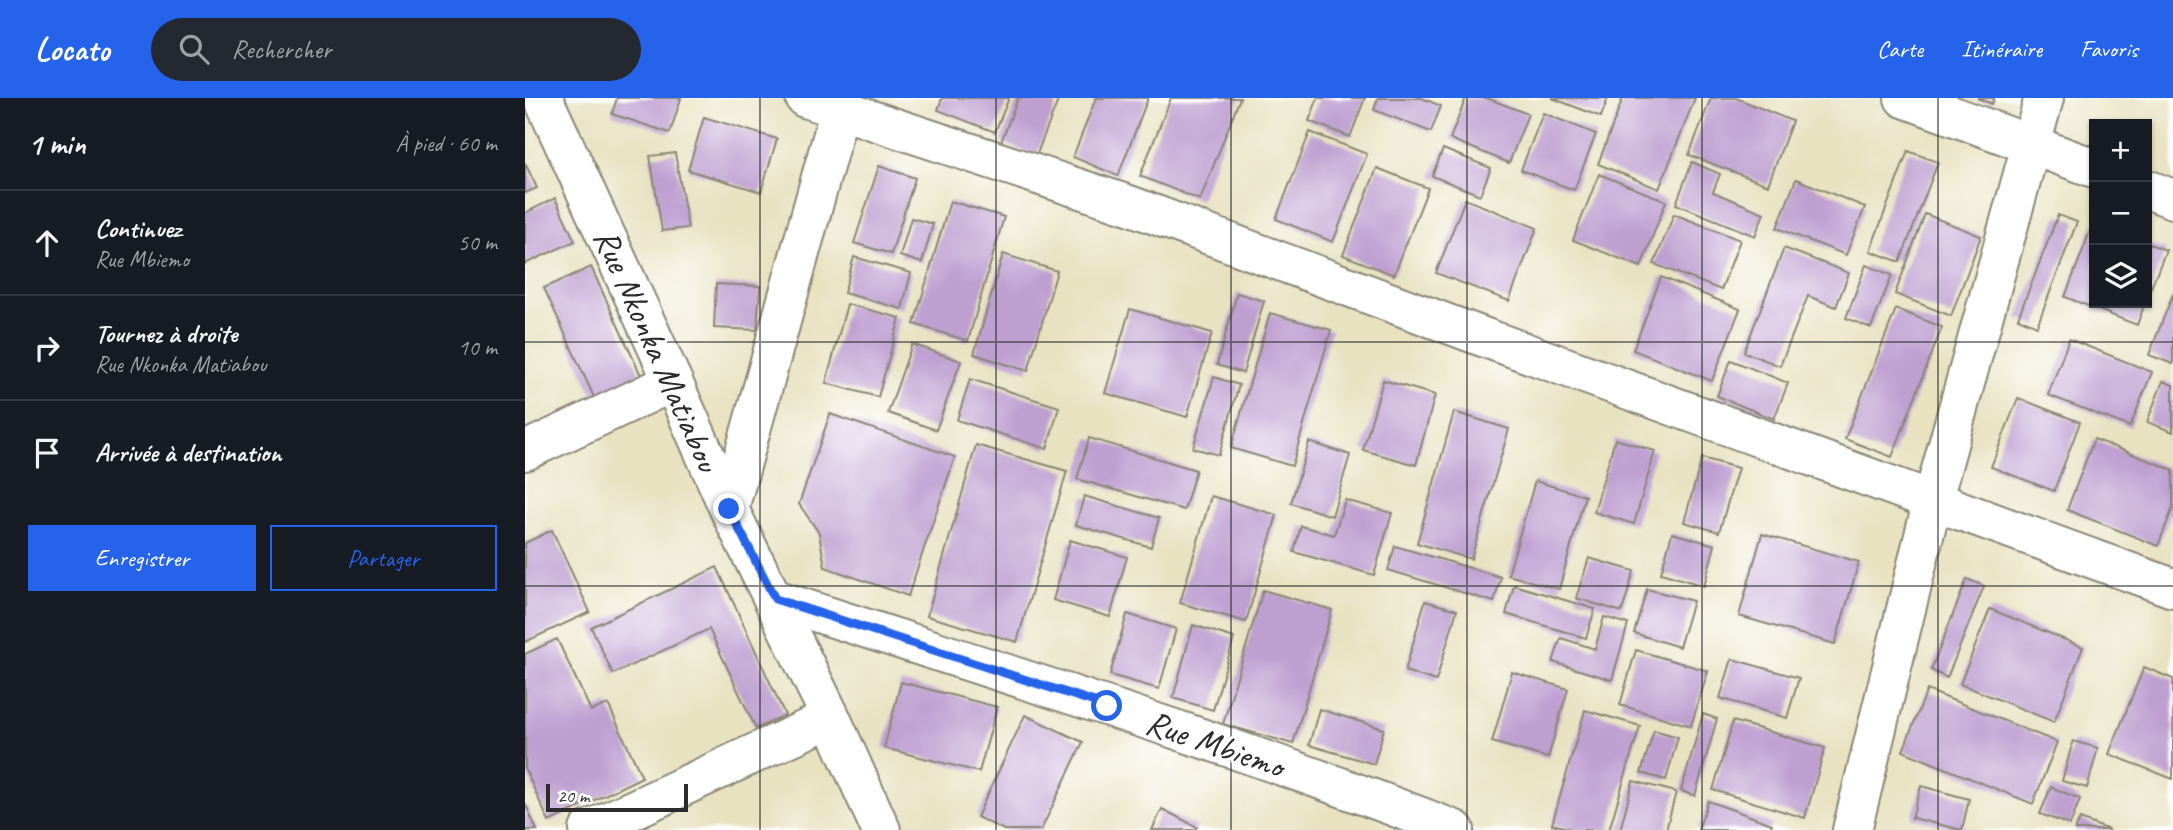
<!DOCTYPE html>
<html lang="fr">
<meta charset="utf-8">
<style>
body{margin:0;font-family:Caveat,sans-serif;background:#242831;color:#f1f3f6}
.controls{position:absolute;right:21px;top:21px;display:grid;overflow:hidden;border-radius:0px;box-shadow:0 2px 5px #0004}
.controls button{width:63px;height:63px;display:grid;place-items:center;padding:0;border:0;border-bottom:2px solid #363941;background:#171b24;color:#f1f3f6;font:35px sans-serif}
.scale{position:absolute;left:21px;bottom:18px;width:142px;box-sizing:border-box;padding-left:7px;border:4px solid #2b2b2b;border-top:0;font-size:19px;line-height:24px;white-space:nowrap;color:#2b2b2b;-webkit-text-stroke:5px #fff;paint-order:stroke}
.stop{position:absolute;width:21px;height:21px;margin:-16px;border:5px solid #2563eb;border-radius:50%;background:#fff}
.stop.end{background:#2563eb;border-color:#fff;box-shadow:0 2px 7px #0008}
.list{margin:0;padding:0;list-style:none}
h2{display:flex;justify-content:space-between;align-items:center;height:91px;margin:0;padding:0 28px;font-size:30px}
h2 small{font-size:23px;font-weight:400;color:#9ea1a6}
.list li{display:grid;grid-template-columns:46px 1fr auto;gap:21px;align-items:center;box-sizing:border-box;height:105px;padding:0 28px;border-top:2px solid #363941}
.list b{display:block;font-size:26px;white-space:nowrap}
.list p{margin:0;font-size:23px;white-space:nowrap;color:#9ea1a6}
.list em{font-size:23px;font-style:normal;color:#9ea1a6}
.actions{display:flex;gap:14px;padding:21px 28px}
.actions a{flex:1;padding:16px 0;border:2px solid #2563eb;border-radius:0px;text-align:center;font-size:24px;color:#2563eb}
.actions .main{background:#2563eb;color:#fff}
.icon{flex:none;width:38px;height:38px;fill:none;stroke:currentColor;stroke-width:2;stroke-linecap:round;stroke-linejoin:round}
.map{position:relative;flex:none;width:1648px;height:732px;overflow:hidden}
header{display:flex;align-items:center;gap:42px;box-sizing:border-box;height:98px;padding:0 35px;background:#2563eb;color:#fff}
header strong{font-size:33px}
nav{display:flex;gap:38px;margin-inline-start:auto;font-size:24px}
.search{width:490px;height:63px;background:#242831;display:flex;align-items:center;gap:18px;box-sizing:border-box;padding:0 24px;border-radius:38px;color:#9ea1a6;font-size:26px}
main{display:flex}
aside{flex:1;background:#171b24}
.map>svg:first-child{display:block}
.building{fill:#bd9fd0}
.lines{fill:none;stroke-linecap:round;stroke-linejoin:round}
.minor-casing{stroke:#8a8676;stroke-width:42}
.minor{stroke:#fff;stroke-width:38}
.route{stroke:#2563eb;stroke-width:9}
.grid{fill:none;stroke:#2b2b2b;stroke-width:2;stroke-opacity:0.55}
.labels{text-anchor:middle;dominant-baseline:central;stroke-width:6;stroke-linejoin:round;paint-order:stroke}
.street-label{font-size:35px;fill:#2b2b2b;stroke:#fff}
</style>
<header>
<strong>Locato</strong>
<div class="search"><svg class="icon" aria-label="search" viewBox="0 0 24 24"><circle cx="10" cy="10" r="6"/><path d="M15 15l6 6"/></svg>Rechercher</div>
<nav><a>Carte</a><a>Itinéraire</a><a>Favoris</a></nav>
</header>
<main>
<aside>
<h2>1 min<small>À pied · 60 m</small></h2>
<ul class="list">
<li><svg class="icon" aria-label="ahead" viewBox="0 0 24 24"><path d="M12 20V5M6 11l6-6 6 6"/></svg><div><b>Continuez</b><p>Rue Mbiemo</p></div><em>50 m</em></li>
<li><svg class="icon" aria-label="right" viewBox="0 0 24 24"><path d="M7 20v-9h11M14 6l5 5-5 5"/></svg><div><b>Tournez à droite</b><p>Rue Nkonka Matiabou</p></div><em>10 m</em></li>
<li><svg class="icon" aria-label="arrive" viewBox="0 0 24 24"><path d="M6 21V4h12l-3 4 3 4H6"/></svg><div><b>Arrivée à destination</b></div></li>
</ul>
<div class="actions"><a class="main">Enregistrer</a><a>Partager</a></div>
</aside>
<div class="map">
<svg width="1648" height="732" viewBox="0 0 1648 732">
<rect width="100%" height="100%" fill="#fff"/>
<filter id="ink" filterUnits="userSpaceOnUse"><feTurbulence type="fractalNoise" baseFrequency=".0143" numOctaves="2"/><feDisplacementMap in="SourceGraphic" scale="14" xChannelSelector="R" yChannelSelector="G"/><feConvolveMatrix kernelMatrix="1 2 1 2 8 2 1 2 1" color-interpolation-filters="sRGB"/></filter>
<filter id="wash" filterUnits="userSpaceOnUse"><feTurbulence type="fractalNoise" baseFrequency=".00686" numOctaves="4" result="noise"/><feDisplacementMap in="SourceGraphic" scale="28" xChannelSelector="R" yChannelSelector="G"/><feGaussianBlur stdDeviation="1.57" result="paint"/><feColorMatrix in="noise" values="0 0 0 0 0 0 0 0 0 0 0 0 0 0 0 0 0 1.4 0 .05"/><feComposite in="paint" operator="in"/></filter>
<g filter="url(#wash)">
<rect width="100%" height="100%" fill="#e8e2c1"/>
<g id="blocks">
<path class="building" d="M92 0H156L145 35 87 16Z
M417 0H484L470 34 413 12Z
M493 0H534L511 58 476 44Z
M571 0H623L593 78 548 59Z
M646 0H715L675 102 615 78Z
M793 0H840L825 39 784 23Z
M853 0H897L916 8 906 34 849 12Z
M941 0H962L1003 16 984 65 925 41Z
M1027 0H1083L1076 19Z
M1098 0H1170L1134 91 1073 66Z
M1186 0H1211L1267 23 1243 87 1164 57Z
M1452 0H1469L1467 6Z
M1018 15 1071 36 1049 92 996 72Z
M179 19 252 41 236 94 163 72Z
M785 34 842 56 808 144 751 121Z
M918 51 966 70 955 97 907 78Z
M1383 53 1413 64 1375 164 1345 153Z
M150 55 163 130 137 133 125 58Z
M1167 64 1195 76 1188 94 1239 115 1230 138 1151 106Z
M0 65 12 90 0 95Z
M354 68 390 80 366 156 329 145Z
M852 70 903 90 869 177 818 157Z
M1074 76 1141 103 1116 169 1048 142Z
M1271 81 1340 109 1321 157 1252 130Z
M30 100 50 143 0 166V115Z
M940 101 1012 130 984 203 911 175Z
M425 103 479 119 443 243 389 226Z
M1149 116 1215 142 1196 192 1129 166Z
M1400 116 1456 138 1426 218 1370 196Z
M1533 117 1552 124 1512 228 1493 220Z
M386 120 408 126 397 165 375 158Z
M1569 123V205H1620L1612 227 1540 199Z
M1622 145 1641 152 1622 200Z
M1259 150 1324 175 1311 209 1283 198 1255 268 1219 254Z
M478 156 532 173 503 273 449 256Z
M329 159 386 175 377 211 319 195Z
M1341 167 1367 177 1346 230 1321 220Z
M66 169 119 284 72 306 19 190Z
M1136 179 1215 211 1187 283 1108 252Z
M191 186 235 188 232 232 189 230Z
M712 195 739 203 718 275 692 267Z
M1648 196V266L1624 257Z
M322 206 375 220 353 299 301 285Z
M605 211 687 235 662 319 580 295Z
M1371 211 1417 229 1367 359 1320 341Z
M745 215 806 232 767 368 706 350Z
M1544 241 1627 274 1605 329 1523 297Z
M387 246 436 263 411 332 363 315Z
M1206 262 1263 285 1249 321 1192 298Z
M689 279 714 287 694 357 668 350Z
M445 281 534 309 522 351 432 322Z
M858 282 910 297 891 367 838 352Z
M1638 283 1648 287V334L1622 324Z
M1493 300 1555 324 1529 393 1466 369Z
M929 314 984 331 946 461 892 445Z
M305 316 430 359 383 498 300 469 294 435 274 406Z
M564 340 671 372 659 412 552 381Z
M1090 341 1130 353 1109 426 1069 414Z
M1569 341 1648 372V409L1633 448 1542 412Z
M784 344 825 357 807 418 766 405Z
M451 347 542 373 492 544 402 518Z
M1177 360 1213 370 1194 434 1159 424Z
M1010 383 1060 398 1034 491 983 477Z
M559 398 634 420 626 449 551 427Z
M686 398 752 417 721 524 655 505Z
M820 402 867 415 849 477 769 454 776 428 809 437Z
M27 432 65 514 0 544V445Z
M1147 435 1190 447 1179 488 1136 475Z
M1237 436 1334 464 1310 546 1214 518Z
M545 442 602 459 585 519 528 502Z
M870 448 976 479 969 504 863 472Z
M1064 460 1109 473 1097 514 1051 500Z
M192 469 260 617 231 631 184 531 88 576 66 529Z
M1442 481 1459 488 1422 580 1406 572Z
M989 487 1070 511 1061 540 981 516Z
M1122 491 1168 503 1154 549 1109 535Z
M738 492 807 512 768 646 698 626Z
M900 503 932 512 911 583 880 573Z
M1465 511 1558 549 1529 624 1435 586Z
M602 516 651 531 634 591 585 577Z
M1079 519 1103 526 1087 582 1028 564 1036 540 1070 551Z
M668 527 709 540 688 612 648 600Z
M32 541 66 613 83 606 117 679 24 724 0 671V556Z
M1111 552 1183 573 1166 628 1095 607Z
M1207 561 1274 580 1262 620 1195 600Z
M1619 569 1648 581V681L1584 656Z
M987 574 1043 591 1023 660 967 644Z
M376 584 472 609 454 674 359 650Z
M1402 592 1532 644 1508 706 1378 653Z
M794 611 859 631 849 666 784 647Z
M1060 612 1115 628 1084 732H1050L1027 726Z
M1178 616 1192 621 1170 698 1156 693Z
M500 617 558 644 516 732H479L452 719Z
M1208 623 1300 650 1280 720 1188 692Z
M1129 632 1153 639 1141 682 1116 675Z
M1548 643 1573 650 1562 690 1537 683Z
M1108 683 1151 694 1141 732H1095Z
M1396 688 1444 701 1437 732 1387 720Z
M1526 689 1555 701 1545 727 1515 716Z
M1183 703 1247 726 1244 732H1173Z
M0 705 12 732H0Z
M637 711 672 729 670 732H627Z
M1555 721 1584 732H1550Z"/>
</g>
</g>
<g filter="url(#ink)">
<use href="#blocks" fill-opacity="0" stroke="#8a8676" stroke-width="2"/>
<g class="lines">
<defs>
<path id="minor" d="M18 0 148 284 204 411 306 620 356 732
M280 0 604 107 958 239 1648 490
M1379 0 1569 70
M1622 91 1648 101
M0 353 148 284
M204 411 318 0
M250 501C477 575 707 645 930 732
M64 732 306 620
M1327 732 1408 401 1519 0"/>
</defs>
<use href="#minor" class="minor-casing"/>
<use href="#minor" class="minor"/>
</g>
</g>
<g class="lines" filter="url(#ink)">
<path class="route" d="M204 411 250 501 582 608"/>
</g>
<path class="grid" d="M235 0V732M471 0V732M706 0V732M942 0V732M1177 0V732M1413 0V732M0 244H1648M0 488H1648"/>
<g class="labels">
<g class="street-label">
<text transform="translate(132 252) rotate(66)">Rue Nkonka Matiabou</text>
<text transform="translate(690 646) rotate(19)">Rue Mbiemo</text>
</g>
</g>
</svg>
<div class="controls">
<button>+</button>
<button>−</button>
<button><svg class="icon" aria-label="layers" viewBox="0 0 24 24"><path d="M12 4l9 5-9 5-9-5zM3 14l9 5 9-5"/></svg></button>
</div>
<div class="scale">20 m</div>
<div class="stop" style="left:582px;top:608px"></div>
<div class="stop end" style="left:204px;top:411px"></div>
</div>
</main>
